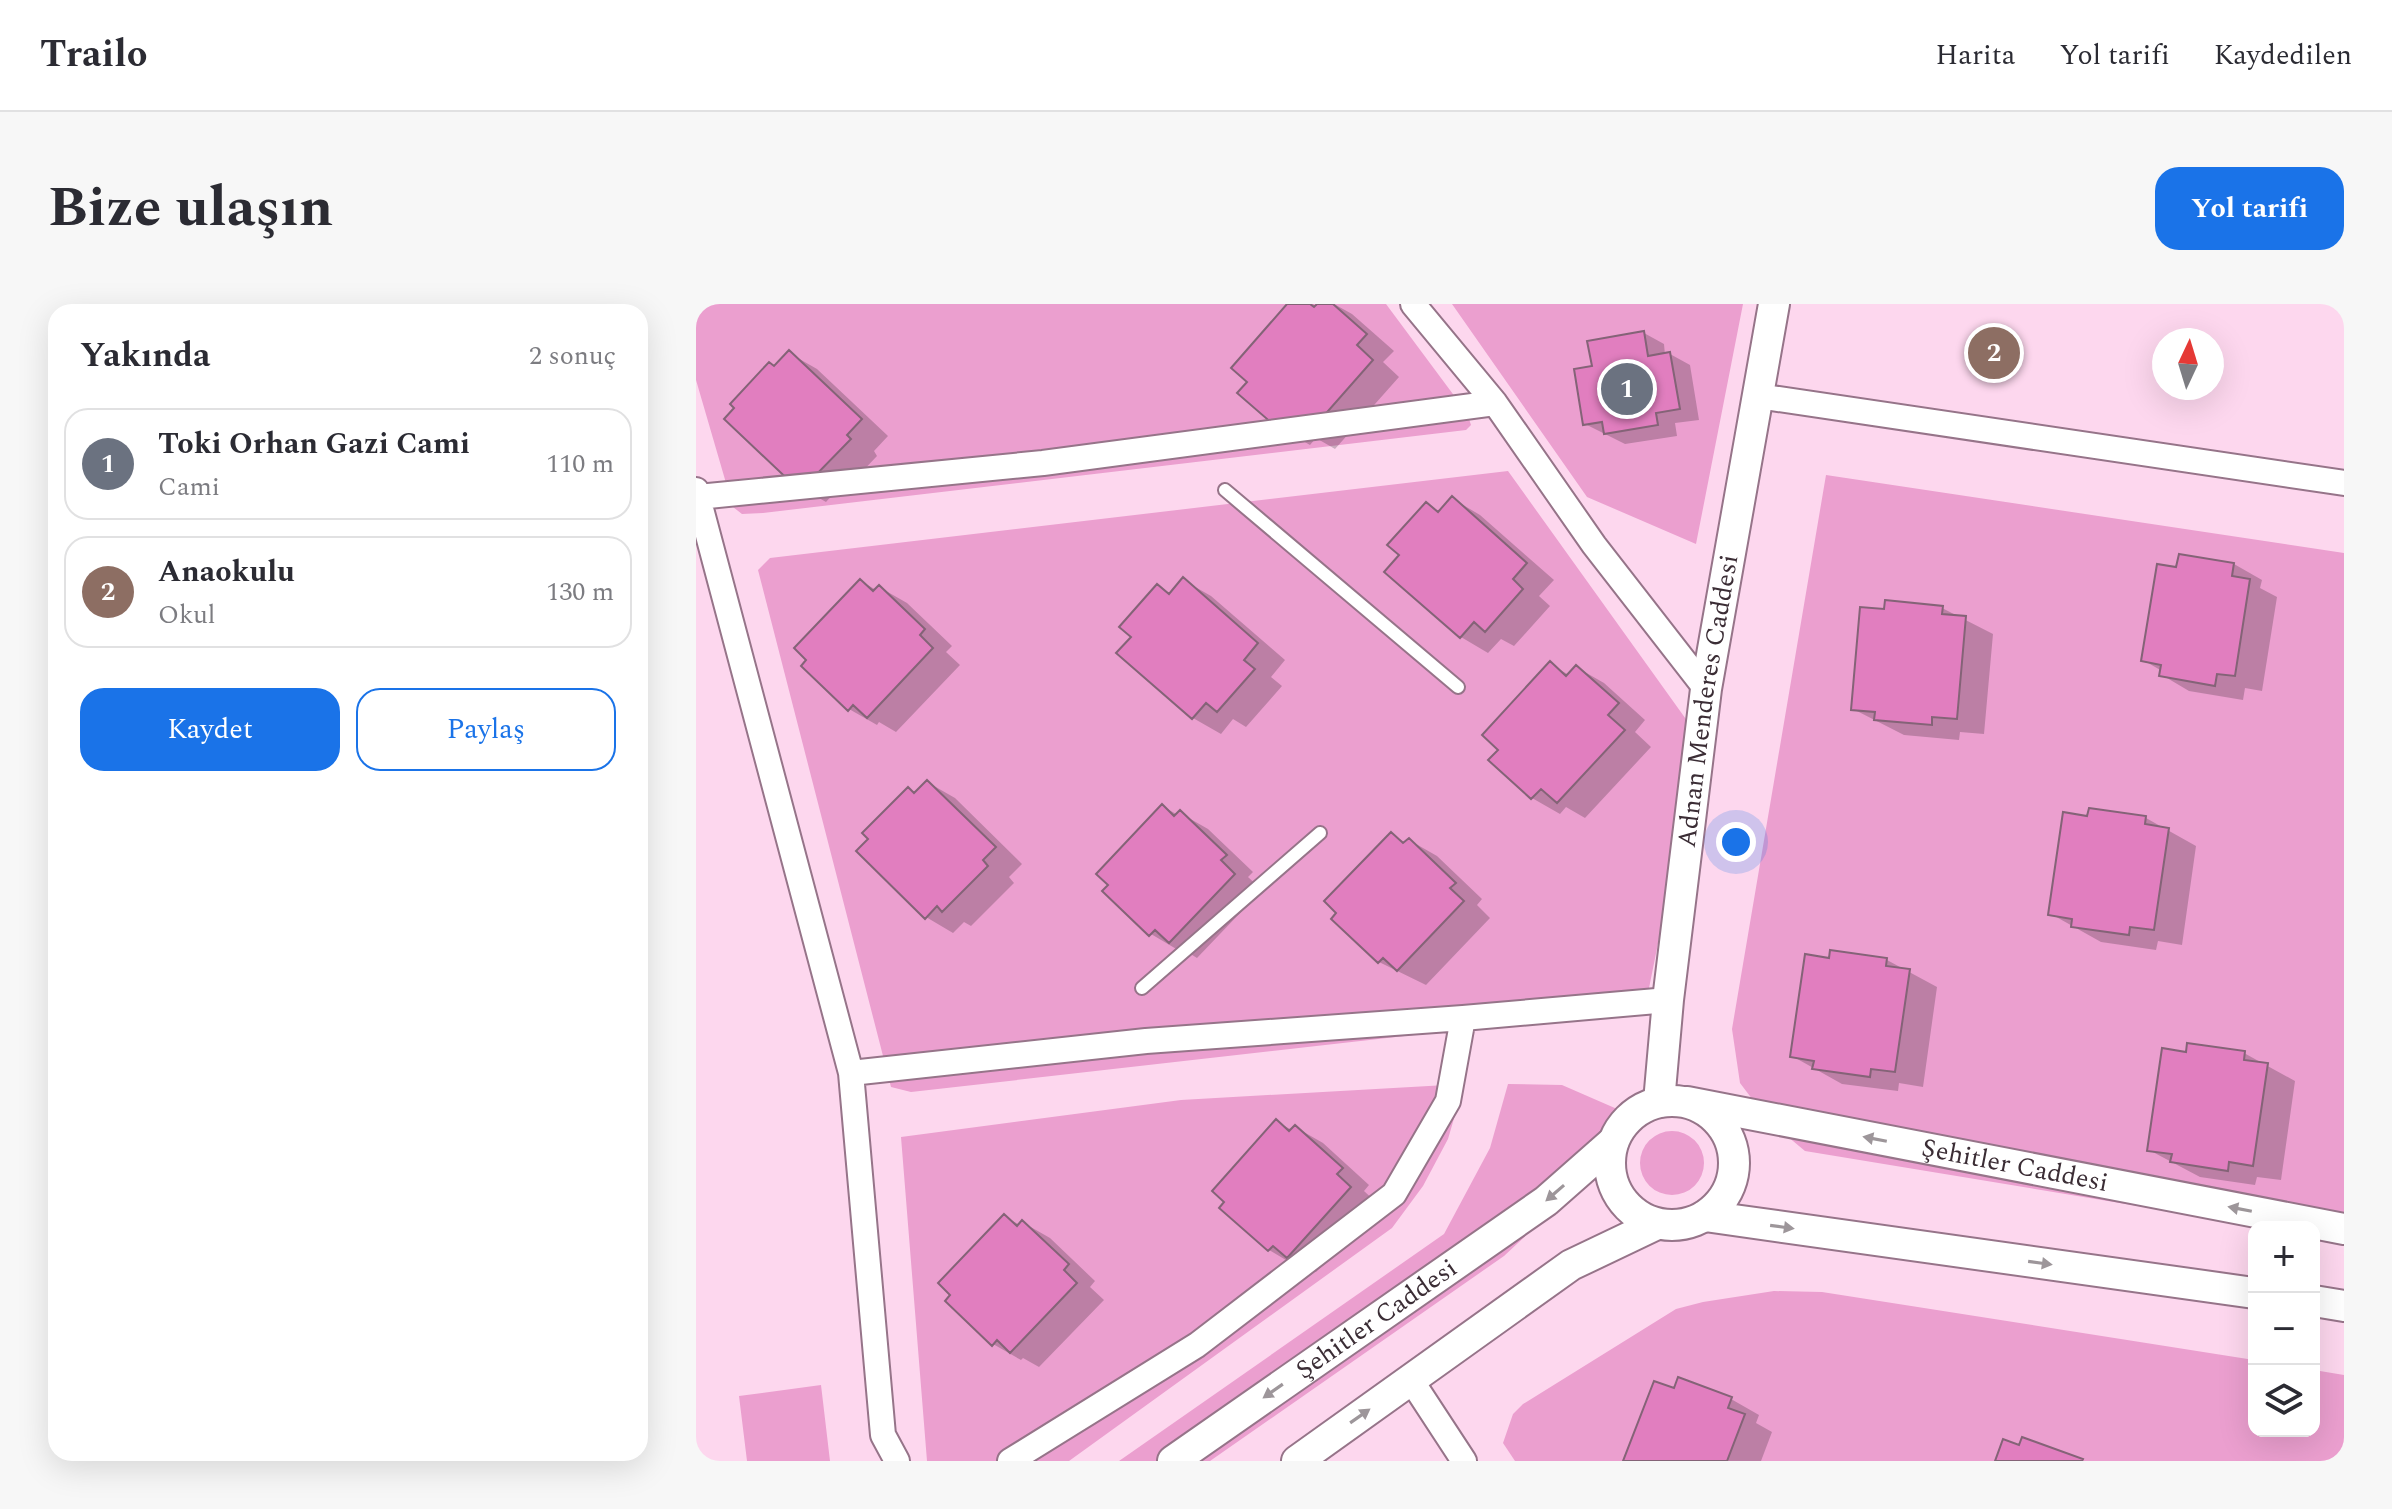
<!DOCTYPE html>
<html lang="tr">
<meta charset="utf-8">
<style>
body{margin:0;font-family:Spectral,serif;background:#f7f7f7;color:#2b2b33}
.controls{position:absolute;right:24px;bottom:24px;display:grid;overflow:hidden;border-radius:16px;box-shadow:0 8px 32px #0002}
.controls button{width:72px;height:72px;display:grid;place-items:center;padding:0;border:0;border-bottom:2px solid #e1e1e2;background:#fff;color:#2b2b33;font:40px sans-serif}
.compass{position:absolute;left:1456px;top:24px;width:72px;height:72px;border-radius:50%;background:#fff;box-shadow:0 8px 32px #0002;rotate:4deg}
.you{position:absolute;left:1040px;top:538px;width:28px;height:28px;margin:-20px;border:6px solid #fff;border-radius:50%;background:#1a73e8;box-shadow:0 0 0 12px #1a73e833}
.badge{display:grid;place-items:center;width:52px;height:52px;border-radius:50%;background:#1a73e8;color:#fff;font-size:26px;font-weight:700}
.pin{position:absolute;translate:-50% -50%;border:4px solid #fff;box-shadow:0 2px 8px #0006}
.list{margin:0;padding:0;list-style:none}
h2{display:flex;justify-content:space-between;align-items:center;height:104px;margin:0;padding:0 32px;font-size:34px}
h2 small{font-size:26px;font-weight:400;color:#7c7c81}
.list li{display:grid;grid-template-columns:52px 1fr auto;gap:24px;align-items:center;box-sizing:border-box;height:112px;margin:0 16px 16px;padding:0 16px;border:2px solid #e1e1e2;border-radius:24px}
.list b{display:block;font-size:30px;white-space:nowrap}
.list p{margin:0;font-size:26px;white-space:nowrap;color:#7c7c81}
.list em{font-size:26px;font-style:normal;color:#7c7c81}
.actions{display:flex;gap:16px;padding:24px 32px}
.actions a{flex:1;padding:18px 0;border:2px solid #1a73e8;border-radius:24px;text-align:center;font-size:28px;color:#1a73e8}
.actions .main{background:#1a73e8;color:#fff}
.icon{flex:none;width:44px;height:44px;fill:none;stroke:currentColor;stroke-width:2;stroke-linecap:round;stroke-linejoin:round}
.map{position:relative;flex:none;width:1648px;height:1157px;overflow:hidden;border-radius:24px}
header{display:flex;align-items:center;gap:48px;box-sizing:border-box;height:112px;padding:0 40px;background:#fff;border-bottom:2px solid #e1e1e2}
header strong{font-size:38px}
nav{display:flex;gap:44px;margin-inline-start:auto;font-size:28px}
.intro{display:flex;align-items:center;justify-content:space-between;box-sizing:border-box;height:192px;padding:0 48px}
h1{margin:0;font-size:56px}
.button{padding:20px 36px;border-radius:24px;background:#1a73e8;color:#fff;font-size:28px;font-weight:700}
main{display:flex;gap:48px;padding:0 48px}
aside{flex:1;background:#fff;border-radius:24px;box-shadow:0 8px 32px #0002}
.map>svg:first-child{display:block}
.green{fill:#eb9fcf}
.shadow{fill:#0003}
.building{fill:#e17ebf;stroke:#846377;stroke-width:2}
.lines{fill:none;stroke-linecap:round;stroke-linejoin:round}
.service-casing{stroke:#967489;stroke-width:16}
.minor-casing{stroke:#967489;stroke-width:28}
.tertiary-casing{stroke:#967489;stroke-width:34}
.service{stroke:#fff;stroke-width:12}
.minor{stroke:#fff;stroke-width:24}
.tertiary{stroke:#fff;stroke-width:30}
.oneway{fill:#9d969a}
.labels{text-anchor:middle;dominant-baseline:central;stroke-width:8;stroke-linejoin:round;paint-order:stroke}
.street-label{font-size:26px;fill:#3b2d35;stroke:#fff}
</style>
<header>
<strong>Trailo</strong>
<nav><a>Harita</a><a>Yol tarifi</a><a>Kaydedilen</a></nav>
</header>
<div class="intro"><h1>Bize ulaşın</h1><a class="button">Yol tarifi</a></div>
<main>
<aside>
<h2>Yakında<small>2 sonuç</small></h2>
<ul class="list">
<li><span class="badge" style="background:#6b7280">1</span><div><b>Toki Orhan Gazi Cami</b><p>Cami</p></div><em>110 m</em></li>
<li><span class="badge" style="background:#8d6e63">2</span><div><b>Anaokulu</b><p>Okul</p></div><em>130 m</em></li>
</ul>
<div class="actions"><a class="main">Kaydet</a><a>Paylaş</a></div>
</aside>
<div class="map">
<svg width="1648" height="1157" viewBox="0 0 1648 1157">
<rect width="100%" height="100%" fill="#fdd7ee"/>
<path class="green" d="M0 0H690L771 109 775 121 770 126 67 209 46 210 37 203 0 76Z
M756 0H1047L1000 240 891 193Z
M812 167 992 418 1001 446 951 694 939 706 215 788 195 783 62 266 74 254Z
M1130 171 1648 249V936L1109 847 1072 816 1044 779 1036 725Z
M768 780 752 835 727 882 696 924 373 1157H231L205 833 485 796Z
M812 780 866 781 928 808 854 909 808 952 514 1157H423L748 930 794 844Z
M944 859a32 32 0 1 1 64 0a32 32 0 1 1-64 0Z
M1078 987 1126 988 1558 1056V1127H1618V1066L1648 1071V1157H819L807 1139 817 1110 827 1100 980 1005 1007 998Z
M125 1081 134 1157H51L43 1092Z"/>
<path class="shadow" d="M594 0H617L621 3 623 0H638L656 10 698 47 687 58 703 73 639 145 620 134 614 141 586 125 554 78Z
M1641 0H1648V9L1640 5Z
M948 29 968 40 969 51 974 50 994 61 1003 116 979 119 981 132 929 140 889 120 898 63Z
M93 49 121 65 192 132 178 147 181 152 144 191 139 188 130 198 102 182 79 64Z
M757 195 784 211 858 276 843 292 854 302 818 342 805 335 792 349 765 333 706 251 731 200 744 208Z
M1484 252 1538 260 1566 276 1564 284 1581 293 1566 387 1549 384 1547 396 1493 387 1466 371V367L1447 356 1482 266Z
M487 276 515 292 589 356 575 373 586 382 550 423 537 415 525 430 497 414 423 349 438 333 461 282 475 290Z
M165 277 180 286 183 283 211 299 256 342 250 348 264 361 200 428 183 418 181 421 153 405Z
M1246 304 1297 330 1288 430 1264 428 1263 436 1208 431 1157 405 1190 307Z
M854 360 873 371 880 363 908 379 949 416 939 428 955 443 889 514 870 503 864 510 836 494 805 446Z
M231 478 259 494 326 560 313 573 318 579 275 622 268 618 257 629 230 613 212 486 220 490Z
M466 502 482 511 484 509 512 525 557 568 552 573 566 586 501 654 485 644 482 646 455 630Z
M1393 514H1450L1500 542 1486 641 1462 637 1460 646 1405 638 1355 610Z
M695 530 710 539 713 536 741 552 786 595 781 601 794 614 730 681 683 658 638 615Z
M1136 648 1191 656 1241 683 1227 783 1203 779 1202 787 1146 780 1096 752 1134 656Z
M1548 749 1599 777 1585 876 1561 873 1559 881 1504 873 1453 846Z
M581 818 596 826 599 823 627 839 673 881 668 887 682 900 620 968 603 959 600 962 573 946Z
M308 912 324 921 326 918 354 934 399 977 394 983 408 996 343 1063 327 1054 325 1056 297 1040Z
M979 1086 1035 1095 1063 1111 1060 1119 1076 1128 1065 1157H930Z"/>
<path class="building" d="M591 0H614L618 3 621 0H637L671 30 661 41 677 56 611 131 585 127 541 89 551 78 535 64Z
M948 27 952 52 974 48 984 105 960 109 962 121 908 130 906 118 887 121 878 65 896 62 891 37Z
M93 46 166 115 151 131 155 135 115 176 101 184 28 115 38 104 34 100 73 58 78 62Z
M756 192 831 259 817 275 827 285 789 328 778 318 764 334 688 268 703 251 691 241 730 198 742 208Z
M1483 250 1538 259 1536 272 1554 275 1539 372 1521 370 1519 382 1463 372 1465 361 1445 357 1461 260 1480 263Z
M487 273 562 339 548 356 559 365 521 408 510 399 496 415 420 349 435 333 423 323 461 280 473 290Z
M164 275 177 287 183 281 229 325 224 331 237 344 171 414 157 401 152 407 105 362 110 356 98 344Z
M1189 296 1247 302 1246 310 1270 312 1261 415 1236 413V421L1178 416 1179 408 1155 406 1164 303 1188 305Z
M854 357 870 372 880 361 923 399 912 411 929 426 861 499 845 485 835 495 792 456 802 446 786 431Z
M231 476 300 543 287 556 292 562 246 608 241 602 229 615 160 547 172 535 166 529 212 483 218 489Z
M466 500 478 512 484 506 531 551 525 556 539 570 473 639 459 626 453 632 406 587 412 581 400 570Z
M1393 504 1450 512 1449 520 1473 524 1458 626 1434 623 1433 631 1375 623 1376 615 1352 611 1367 508 1391 512Z
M695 528 707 539 713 534 760 579 754 584 768 597 701 667 687 654 682 659 635 615 640 609 628 597Z
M1134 646 1191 654 1190 662 1214 665 1199 768 1175 765 1174 773 1116 765 1118 757 1094 753 1109 650 1133 654Z
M1491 739 1549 747 1548 756 1572 759 1557 862 1533 858 1532 867 1474 858 1476 850 1451 847 1466 744 1490 748Z
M580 815 593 827 599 821 647 864 641 870 655 883 591 954 577 942 572 947 523 904 528 898 516 887Z
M308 910 321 922 326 916 373 960 368 966 381 979 314 1049 301 1036 296 1042 249 997 254 991 242 979Z
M982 1073 1036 1093 1032 1104 1049 1110 1031 1157H927L958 1077 978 1084Z
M1326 1133 1387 1155 1386 1157H1299L1307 1135 1323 1141Z"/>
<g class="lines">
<defs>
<path id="service" d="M529 186 762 383
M446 684 624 529"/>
<path id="minor" d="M717 0 799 99 898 241 1010 385
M1062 92 1648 179
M0 186 155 769 187 1131 201 1157
M2 193 347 159 799 99
M155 769 450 737 767 714 972 696
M715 1076 768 1157
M314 1157 501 1041 698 890 752 797 767 714"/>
<g id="tertiary">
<circle cx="976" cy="859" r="62"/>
<path id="s1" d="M963 798 972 696 1010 385 1078 0"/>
<path id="s2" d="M991 798 1648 925"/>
<path d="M1009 912 1558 989"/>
<path d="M1618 997 1648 1002"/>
<path id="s3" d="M477 1157 850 897 917 838"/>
<path d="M601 1157 875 961 961 920"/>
</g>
</defs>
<use href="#service" class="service-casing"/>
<use href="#minor" class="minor-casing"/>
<use href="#tertiary" class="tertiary-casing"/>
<use href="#service" class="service"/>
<use href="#minor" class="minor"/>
<use href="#tertiary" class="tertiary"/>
</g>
<defs><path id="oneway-solid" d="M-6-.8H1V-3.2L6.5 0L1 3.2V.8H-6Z" transform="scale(2)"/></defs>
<g class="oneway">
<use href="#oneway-solid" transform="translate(1179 835) rotate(-169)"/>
<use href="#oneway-solid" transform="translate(859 889) rotate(139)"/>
<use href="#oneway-solid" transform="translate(1544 905) rotate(-169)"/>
<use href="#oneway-solid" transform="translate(1086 923) rotate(8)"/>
<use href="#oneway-solid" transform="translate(1344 959) rotate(8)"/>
<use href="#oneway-solid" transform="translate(577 1087) rotate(145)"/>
<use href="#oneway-solid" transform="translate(664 1112) rotate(-35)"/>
</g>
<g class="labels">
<g class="street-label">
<text stroke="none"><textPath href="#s1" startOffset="404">Adnan Menderes Caddesi</textPath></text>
<text stroke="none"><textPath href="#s2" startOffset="334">Şehitler Caddesi</textPath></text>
<text stroke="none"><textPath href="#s3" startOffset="248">Şehitler Caddesi</textPath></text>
</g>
</g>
</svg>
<div class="controls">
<button>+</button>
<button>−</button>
<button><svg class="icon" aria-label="layers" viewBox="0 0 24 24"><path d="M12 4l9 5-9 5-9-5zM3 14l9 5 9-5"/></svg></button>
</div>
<svg class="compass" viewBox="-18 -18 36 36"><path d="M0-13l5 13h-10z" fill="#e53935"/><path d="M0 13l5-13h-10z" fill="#7c7c81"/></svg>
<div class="you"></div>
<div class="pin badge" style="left:931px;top:85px;background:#6b7280">1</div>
<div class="pin badge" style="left:1298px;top:49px;background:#8d6e63">2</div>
</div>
</main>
